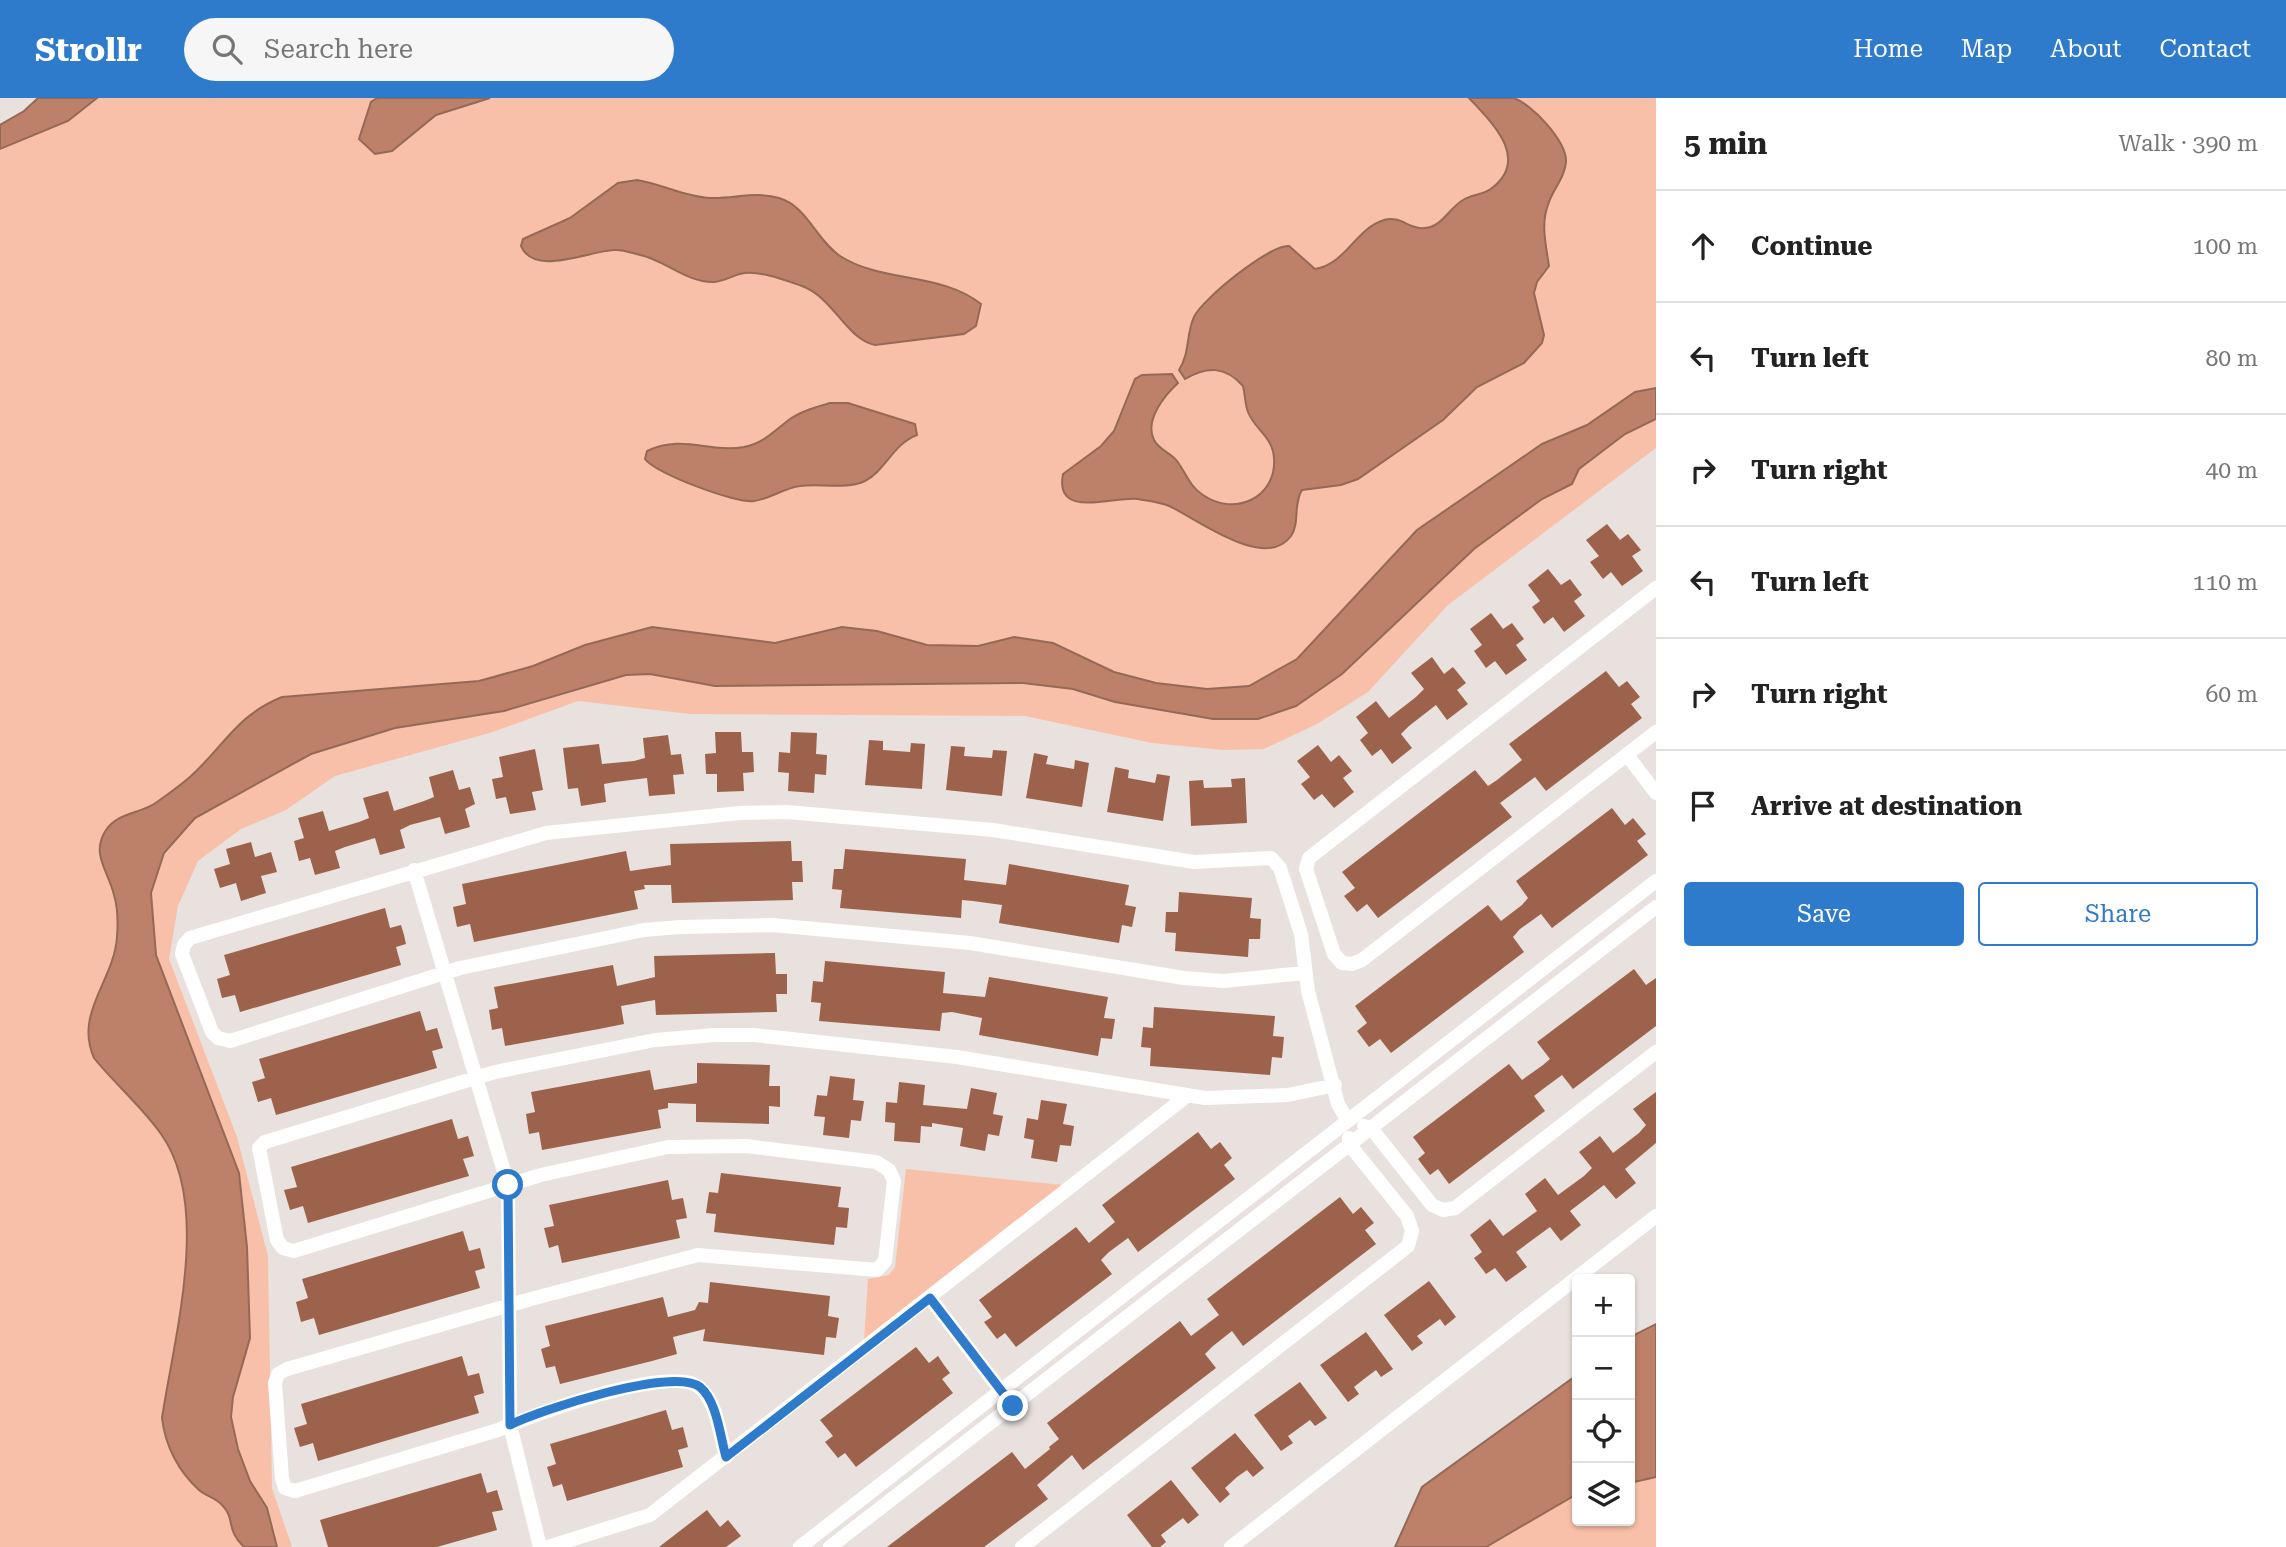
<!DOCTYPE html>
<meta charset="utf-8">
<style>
body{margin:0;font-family:"Roboto Serif",serif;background:#f6f6f6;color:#222}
.controls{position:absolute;right:21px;bottom:21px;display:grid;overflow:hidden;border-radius:7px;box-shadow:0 2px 5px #0004}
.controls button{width:63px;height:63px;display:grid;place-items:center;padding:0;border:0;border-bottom:2px solid #e0e0e0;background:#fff;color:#222;font:35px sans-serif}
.stop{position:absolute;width:21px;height:21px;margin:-16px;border:5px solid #2f7bcb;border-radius:50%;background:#fff}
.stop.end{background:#2f7bcb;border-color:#fff;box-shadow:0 2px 7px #0008}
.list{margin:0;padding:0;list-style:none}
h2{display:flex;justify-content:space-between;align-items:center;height:91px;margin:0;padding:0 28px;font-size:30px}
h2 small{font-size:23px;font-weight:400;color:#767676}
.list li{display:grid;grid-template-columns:46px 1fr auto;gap:21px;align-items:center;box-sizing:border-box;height:112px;padding:0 28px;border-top:2px solid #e0e0e0}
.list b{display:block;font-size:26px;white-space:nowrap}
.list em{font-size:23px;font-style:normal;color:#767676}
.actions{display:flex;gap:14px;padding:21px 28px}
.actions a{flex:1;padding:16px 0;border:2px solid #2f7bcb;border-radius:7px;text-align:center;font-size:24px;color:#2f7bcb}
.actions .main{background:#2f7bcb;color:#fff}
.icon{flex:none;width:38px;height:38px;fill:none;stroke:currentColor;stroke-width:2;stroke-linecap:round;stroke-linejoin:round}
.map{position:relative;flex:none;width:1656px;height:1449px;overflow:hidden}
header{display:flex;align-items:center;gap:42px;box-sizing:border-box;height:98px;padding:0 35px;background:#2f7bcb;color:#fff}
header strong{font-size:33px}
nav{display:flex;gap:38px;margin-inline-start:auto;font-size:24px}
.search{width:490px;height:63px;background:#f6f6f6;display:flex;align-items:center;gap:18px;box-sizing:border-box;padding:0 24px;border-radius:38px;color:#767676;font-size:26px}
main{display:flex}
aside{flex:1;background:#fff}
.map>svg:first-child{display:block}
.green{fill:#f8c0a9}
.water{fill:#bd8068;stroke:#946958;stroke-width:2}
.building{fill:#9d624b}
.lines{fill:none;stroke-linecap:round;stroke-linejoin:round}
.minor{stroke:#fff;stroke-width:14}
.route{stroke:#2f7bcb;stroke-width:9}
</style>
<header>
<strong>Strollr</strong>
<div class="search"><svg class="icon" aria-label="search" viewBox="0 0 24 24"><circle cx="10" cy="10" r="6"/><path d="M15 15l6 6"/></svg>Search here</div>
<nav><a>Home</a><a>Map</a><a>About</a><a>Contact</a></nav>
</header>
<main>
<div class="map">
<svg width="1656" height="1449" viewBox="0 0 1656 1449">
<rect width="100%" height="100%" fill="#e9e1de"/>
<path class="green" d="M38 0H1656V350L1448 507 1368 594 1317 626 1264 651 1223 652 1152 645 1025 618 690 616 578 603 493 634 335 678 286 712 241 731 198 763 178 808 169 861 237 1039 268 1158 272 1390 292 1449H0V27L24 13Z
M906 1071 1063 1087 864 1241 868 1181 889 1177 895 1169Z
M1656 1379V1449H1486L1577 1396V1423H1630V1385Z"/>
<path class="water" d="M38 0H97L68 23 0 51V27L24 13Z
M377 0H490L436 17 392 53 375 56 359 41 371 4Z
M1469 0C1482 0 1500 0 1513 0 1530 4 1567 43 1566 64 1565 79 1554 90 1549 104 1540 125 1546 147 1549 168L1537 184 1534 195 1544 237 1542 245 1524 265 1477 289 1443 322 1358 381 1341 387 1302 392C1293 406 1300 425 1291 438 1265 474 1196 420 1169 408 1160 404 1148 403 1138 401 1113 398 1054 422 1063 376L1101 348 1114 333 1135 281 1142 277 1172 276 1178 285C1165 297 1144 322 1154 342 1159 352 1171 355 1177 363 1186 375 1190 389 1203 397 1234 419 1277 400 1274 360 1273 339 1255 332 1248 314 1245 306 1245 296 1243 288 1225 268 1207 268 1185 281L1179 272C1190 255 1186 236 1194 219 1202 201 1272 145 1289 148L1315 171C1346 166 1355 131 1384 122 1401 117 1409 132 1425 130 1442 129 1449 110 1463 102 1472 96 1484 97 1492 90 1531 60 1490 23 1469 0Z
M637 82C662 86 685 99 710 100 734 101 755 93 779 100 807 108 816 142 840 158 882 185 941 174 981 206L976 228 964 236 875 247C845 240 834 200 802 188 787 183 761 173 745 175 735 176 725 183 714 184 687 185 665 162 640 157 632 155 622 151 614 152 588 153 534 179 521 148L523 141 570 120 618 85Z
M1656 290V321L1625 336 1579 371 1572 386 1542 401 1474 451 1342 576 1296 608 1258 621H1213L1115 604 1073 591 1023 585 715 588 650 576 626 577 504 613 395 630 311 656 195 720 164 755 151 795 156 857 239 1075 247 1149 250 1240 233 1299 231 1319 238 1351 250 1383 267 1410 277 1449H244C225 1431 236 1421 222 1407 216 1400 206 1398 199 1392 178 1373 165 1347 162 1320 174 1239 212 1107 161 1036 143 1010 114 985 94 960 74 915 114 883 117 839 118 826 118 810 114 797 109 774 90 756 106 732 118 714 141 716 157 704 168 696 180 688 191 678 224 648 237 617 282 599L479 583 533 568 585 547 652 529 775 545 842 529 877 533 927 547 978 548 1014 539 1053 545 1114 574 1156 585 1207 591 1249 588 1297 561 1417 432 1542 346 1587 327 1635 294Z
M830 305H848L915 326 917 337C893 346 886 372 865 383 846 392 820 385 800 388 784 390 770 401 754 403 737 406 654 375 645 361L647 353C683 336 709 355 744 349 764 345 774 333 790 321 802 313 816 309 830 305Z
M1656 1226V1379L1630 1385V1239Z
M1577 1277V1396L1486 1449H1395L1422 1389Z"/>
<path class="building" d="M1607 426 1620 442 1628 436 1641 452 1632 458 1643 473 1622 488 1611 474 1603 481 1590 464 1599 458 1586 442Z
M1548 471 1561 487 1570 481 1582 497 1574 503 1585 518 1564 534 1553 519 1544 526 1532 509 1540 503 1528 487Z
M1491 515 1503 531 1512 525 1524 541 1516 547 1527 562 1506 577 1495 563 1486 570 1474 553 1482 547 1470 531Z
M1432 559 1444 576 1453 569 1466 585 1457 592 1468 606 1447 622 1436 607 1409 628 1401 636 1412 650 1392 666 1381 651 1372 658 1360 642 1368 635 1356 619 1376 603 1389 620 1416 599 1424 591 1411 575Z
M1606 573 1619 589 1627 583 1640 599 1631 606 1642 620 1546 693 1535 679 1500 705 1512 719 1378 820 1367 806 1357 814 1344 798 1355 790 1342 774 1475 672 1488 688 1497 682 1522 662 1509 646Z
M715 634H741L742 654H753L754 674 743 675 744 693 717 694V676H706L705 656 716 655Z
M791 634 817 635 816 656 827 657 826 677 815 676 814 695 788 693 789 675 778 674 779 654 790 655Z
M668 637 671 657 681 656 684 676 673 677 675 696 649 698 647 680 615 684 604 686 606 704 581 708 578 690 568 691 563 650 599 646 602 666 634 663 645 660 643 640Z
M869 642 883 643V652L910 654 911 645 925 646 922 691 865 687Z
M1318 647 1331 664 1339 657 1352 673 1343 680 1354 694 1334 710 1322 696 1314 702 1301 686 1310 679 1297 663Z
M951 648 965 649 964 658 992 660 993 652 1007 653 1002 698 946 692Z
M535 651 543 692 532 694 536 712 510 716 506 699 496 701 492 681 503 679 499 659Z
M1034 655 1048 658 1046 666 1074 671 1075 662 1089 665 1082 709 1026 700Z
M1115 669 1129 672 1128 680 1155 685 1157 676 1170 678 1163 723 1107 714Z
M453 672 459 692 470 689 475 706 465 711 470 729 445 736 440 719 410 727 400 732 405 750 380 757 375 740 345 749 335 753 340 770 315 777 310 760 299 763 294 743 304 740 298 720 323 713 329 733 359 724 369 720 363 700 388 693 394 713 424 703 434 699 429 679Z
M1245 680 1247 725 1191 728 1189 683 1203 682 1204 690 1232 689 1231 681Z
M1612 710 1625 727 1633 720 1646 736 1637 743 1648 757 1552 830 1541 816 1520 831 1513 839 1524 854 1391 955 1380 941 1369 949 1357 933 1367 925 1355 908 1488 807 1501 823 1522 807 1528 800 1516 783Z
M791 743 792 763H802L803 784H792L793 802 672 805 671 787H644L645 791 634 793 638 811 474 844 470 826 457 829 453 809 466 806 462 786 626 753 630 773 671 767 670 746Z
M251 744 255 759 271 754 277 774 261 778 266 795 241 803 236 785 220 790 214 771 230 766 226 751Z
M845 751 966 761 964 782 1006 787 1009 766 1129 787 1125 807 1136 809 1132 829 1122 827 1119 845 999 825 1002 807 973 803 962 802 961 820 840 810 842 792 832 791 834 771H843Z
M1179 794 1252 800 1250 820 1261 821 1260 841H1249L1248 859 1175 853 1176 835 1165 834 1166 814H1178Z
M385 810 390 830 401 827 404 837 406 846 396 849 401 867 240 914 235 897 222 900 217 881 230 877 224 857Z
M775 855 776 876H787V896H776L777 914 656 917 655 902 621 908 624 926 599 931 505 948 502 930 492 932 489 912 498 910 494 889 613 867 617 888 655 879 654 858Z
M825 863 945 874 943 895 985 899 989 879 1108 899 1104 920 1115 921 1112 941 1101 940 1098 958 979 937 982 920 952 914 942 915 940 933 819 923 821 905 811 904 813 883 823 884Z
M1634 871 1646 887 1656 880V928L1573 991 1562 977 1543 991 1534 998 1545 1013 1449 1086 1438 1071 1430 1077 1418 1061 1425 1055 1413 1039 1509 966 1522 982 1543 967 1550 961 1537 944Z
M1154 909 1275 918 1273 938 1284 939 1282 960 1272 959 1270 977 1150 968 1151 950 1141 949 1143 929 1153 930Z
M420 913 426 933 437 930 443 950 432 953 437 970 276 1017 271 1000 258 1004 252 984 265 980 259 961Z
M697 965 770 967 769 988H780V1009L769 1008V1026L696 1024V1006L668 1005V1010L658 1012 661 1030 542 1052 539 1034 529 1036 526 1016 535 1014 531 994 650 972 654 992 697 985Z
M830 978 855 981 853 1002 864 1003 861 1023 851 1022 849 1040 823 1037 825 1019 814 1018 817 997 827 998Z
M899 984 925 987 923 1007 967 1011 971 990 997 995 993 1016 1003 1018 999 1038 988 1036 985 1053 960 1048 963 1030 932 1025V1029L921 1028 920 1045 894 1043 895 1025 885 1024 886 1004 897 1005Z
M1656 994V1045L1625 1071 1636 1085 1616 1101 1604 1087 1570 1113 1581 1127 1561 1143 1550 1129 1516 1154 1527 1169 1506 1184 1495 1170 1486 1176 1474 1160 1482 1154 1470 1137 1490 1121 1503 1138 1537 1113 1525 1096 1545 1080 1558 1097 1584 1078 1592 1070 1579 1054 1600 1038 1613 1055 1639 1035 1646 1027 1633 1011Z
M1041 1002 1067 1006 1063 1026 1074 1028 1071 1048 1060 1047 1057 1064 1031 1060 1034 1042 1024 1040 1027 1020 1038 1022Z
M452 1021 458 1041 468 1038 474 1058 463 1061 469 1078 308 1125 303 1108 290 1112 284 1092 297 1089 291 1069Z
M1198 1034 1211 1051 1220 1044 1232 1060 1224 1067 1235 1081 1138 1154 1128 1140 1109 1154 1101 1162 1112 1176 1016 1249 1005 1235 997 1241 984 1224 992 1219 979 1202 1076 1129 1089 1145 1115 1124 1102 1107Z
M721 1075 841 1089 838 1109 849 1110 847 1130 836 1129 834 1147 714 1134 716 1116 706 1115 709 1094 718 1095Z
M668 1082 672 1102 683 1100 687 1120 676 1122 680 1140 562 1165 558 1147 549 1150 544 1130 554 1128 549 1107Z
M1340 1099 1353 1116 1361 1109 1374 1125 1365 1132 1376 1146 1243 1248 1232 1233 1213 1248 1205 1256 1216 1270 1083 1372 1072 1357 1037 1387 1048 1401 984 1449H887L1012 1354 1025 1371 1050 1351 1049 1349 1059 1341 1047 1325 1180 1223 1191 1238 1219 1217 1207 1201Z
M463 1133 469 1153 480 1150 485 1170 475 1173 480 1190 319 1237 314 1220 301 1224 296 1204 308 1200 302 1181Z
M1429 1183 1456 1219 1445 1228 1440 1221 1417 1238 1423 1245 1412 1253 1384 1217Z
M710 1184 830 1198 828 1218 839 1220 836 1240 826 1239 824 1257 703 1243 705 1231 673 1239 677 1256 652 1263 560 1286 555 1268 546 1270 541 1251 550 1248 545 1228 663 1199 668 1219 695 1212 699 1204 708 1205Z
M1366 1234 1393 1271 1381 1279 1376 1272 1364 1281 1354 1289 1359 1296 1348 1304 1320 1267Z
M916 1249 929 1265 938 1258 944 1267 950 1275 942 1281 953 1295 856 1369 845 1355 838 1360 825 1344 833 1338 820 1322Z
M462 1258 468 1278 479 1275 484 1295 474 1298 479 1315 318 1363 313 1345 300 1349 294 1330 307 1326 301 1306Z
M1300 1284 1327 1320 1315 1328 1310 1322 1288 1338 1293 1345 1281 1353 1254 1317Z
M666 1312 672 1332 683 1329 688 1349 678 1352 683 1369 567 1403 562 1386 553 1389 547 1369 556 1366 550 1346Z
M1235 1335 1264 1370 1253 1379 1247 1372 1237 1379 1225 1390 1230 1396 1220 1405 1191 1370Z
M481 1375 487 1395 497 1392 503 1412 492 1414 497 1432 437 1449H328L320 1422Z
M1171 1382 1199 1417 1188 1426 1183 1420 1161 1437 1166 1444 1160 1449H1152L1127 1417Z
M707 1412 720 1429 728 1422 741 1438 726 1449H659Z"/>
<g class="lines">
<path class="minor" d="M1656 490 1309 760 1306 771 1334 856 1342 865 1352 866 1362 862 1656 634
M1627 657 1656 695
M414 772 508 1087 510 1327 540 1449
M1304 875 1223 883 1184 880 970 845 772 827 680 829 644 832 460 870 230 943 218 940 212 934 182 856 184 847 190 840 546 735 740 715 787 714 993 732 1194 764 1271 760 1280 770 1301 836 1308 893 1338 1006 1348 1023
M1364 1028 1371 1030 1432 1107 1443 1112 1455 1110 1656 954
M930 1200 1005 1298
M726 1359C720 1338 717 1303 699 1289 672 1266 531 1317 498 1332L295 1393 285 1390 282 1380 275 1285 278 1276 287 1271 531 1201 698 1157 877 1172 885 1163 894 1083 889 1072 876 1064 746 1048 668 1049 541 1077 294 1153 283 1150 277 1142 259 1050 265 1044 495 974 655 942 715 937H754L957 959 1205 1000 1288 997 1335 987
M548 1449 650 1417 1188 997
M800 1449 1656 783
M830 1449 1656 809
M1022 1449 1408 1148 1412 1133 1407 1118 1349 1046V1040
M1231 1449 1656 1118"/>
</g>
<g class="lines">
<path class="route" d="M508 1087 510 1327C540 1312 674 1268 700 1289 717 1303 720 1338 726 1359L930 1200 1013 1308"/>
</g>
</svg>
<div class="controls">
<button>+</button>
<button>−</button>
<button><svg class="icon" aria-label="locate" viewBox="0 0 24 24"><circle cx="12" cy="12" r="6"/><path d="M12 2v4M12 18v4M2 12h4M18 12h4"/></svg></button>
<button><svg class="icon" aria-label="layers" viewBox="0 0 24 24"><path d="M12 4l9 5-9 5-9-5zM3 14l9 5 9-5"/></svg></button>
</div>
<div class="stop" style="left:508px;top:1087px"></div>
<div class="stop end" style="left:1013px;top:1308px"></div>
</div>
<aside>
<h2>5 min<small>Walk · 390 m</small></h2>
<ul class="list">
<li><svg class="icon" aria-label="ahead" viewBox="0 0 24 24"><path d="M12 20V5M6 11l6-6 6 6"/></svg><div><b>Continue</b></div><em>100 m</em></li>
<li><svg class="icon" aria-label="left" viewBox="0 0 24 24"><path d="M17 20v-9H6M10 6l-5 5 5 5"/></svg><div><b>Turn left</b></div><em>80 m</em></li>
<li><svg class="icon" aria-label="right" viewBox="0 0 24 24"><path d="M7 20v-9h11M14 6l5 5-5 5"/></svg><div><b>Turn right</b></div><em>40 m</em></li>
<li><svg class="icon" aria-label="left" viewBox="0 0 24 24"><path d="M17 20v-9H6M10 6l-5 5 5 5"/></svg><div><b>Turn left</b></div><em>110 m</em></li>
<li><svg class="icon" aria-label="right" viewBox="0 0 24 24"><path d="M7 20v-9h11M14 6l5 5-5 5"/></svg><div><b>Turn right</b></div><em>60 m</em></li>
<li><svg class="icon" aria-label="arrive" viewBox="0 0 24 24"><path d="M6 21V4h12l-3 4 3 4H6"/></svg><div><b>Arrive at destination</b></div></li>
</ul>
<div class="actions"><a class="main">Save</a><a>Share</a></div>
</aside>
</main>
